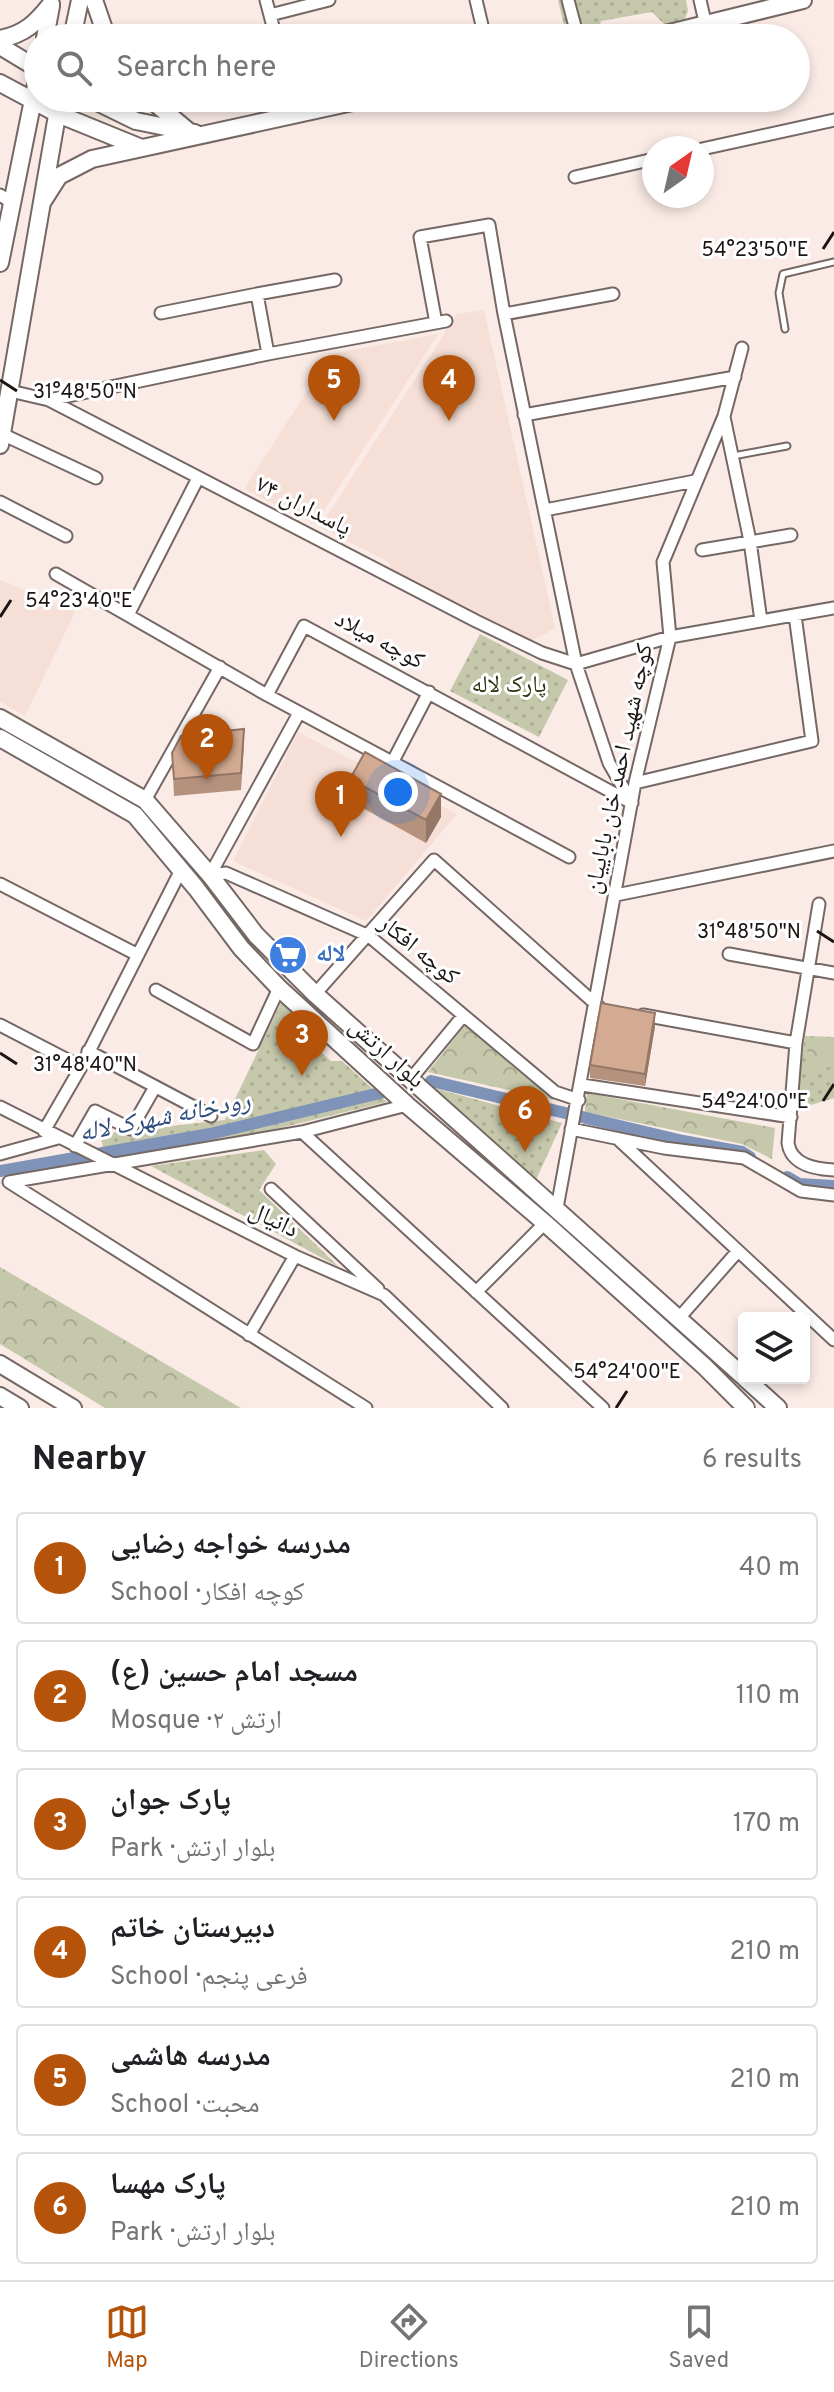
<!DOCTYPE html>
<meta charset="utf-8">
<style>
body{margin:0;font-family:Overpass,"Noto Naskh Arabic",sans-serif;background:#f2f2f2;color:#202124}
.controls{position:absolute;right:24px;bottom:24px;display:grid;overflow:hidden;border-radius:8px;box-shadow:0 4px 12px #0003}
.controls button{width:72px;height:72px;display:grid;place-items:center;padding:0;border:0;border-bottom:2px solid #e0e0e0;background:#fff;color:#202124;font:40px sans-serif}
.compass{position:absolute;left:642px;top:136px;width:72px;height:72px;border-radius:50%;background:#fff;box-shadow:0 4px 12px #0003;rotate:34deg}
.you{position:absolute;left:398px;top:792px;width:28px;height:28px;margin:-20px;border:6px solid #fff;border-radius:50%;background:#1a73e8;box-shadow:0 0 0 12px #1a73e833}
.badge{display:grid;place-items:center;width:52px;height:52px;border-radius:50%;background:#b45309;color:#fff;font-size:26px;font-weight:700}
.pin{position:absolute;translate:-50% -66px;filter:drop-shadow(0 2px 4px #0008)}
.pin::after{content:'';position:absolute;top:42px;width:28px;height:24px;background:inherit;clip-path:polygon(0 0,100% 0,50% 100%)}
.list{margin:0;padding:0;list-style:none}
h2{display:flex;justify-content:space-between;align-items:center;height:104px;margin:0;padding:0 32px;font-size:34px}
h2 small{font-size:26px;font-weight:400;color:#757577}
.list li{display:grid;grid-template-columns:52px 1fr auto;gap:24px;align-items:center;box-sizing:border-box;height:112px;margin:0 16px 16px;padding:0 16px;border:2px solid #e0e0e0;border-radius:8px}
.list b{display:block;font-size:30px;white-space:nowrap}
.list p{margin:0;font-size:26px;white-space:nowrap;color:#757577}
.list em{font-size:26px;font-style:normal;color:#757577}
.icon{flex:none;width:44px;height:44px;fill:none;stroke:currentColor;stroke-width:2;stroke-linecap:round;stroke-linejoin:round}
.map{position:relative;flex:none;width:834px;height:1408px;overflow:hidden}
.search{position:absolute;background:#fff;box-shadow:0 4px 12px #0003;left:24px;right:24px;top:24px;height:88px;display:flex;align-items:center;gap:20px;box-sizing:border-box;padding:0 28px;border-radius:44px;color:#757577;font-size:30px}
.sheet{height:872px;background:#fff}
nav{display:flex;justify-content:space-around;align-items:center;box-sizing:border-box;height:112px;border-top:2px solid #e0e0e0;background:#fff;font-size:22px;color:#757577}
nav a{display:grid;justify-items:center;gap:4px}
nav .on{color:#b45309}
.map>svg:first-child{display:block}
.built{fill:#f5dfd6}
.grass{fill:url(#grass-dots)}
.forest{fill:url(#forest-crowns)}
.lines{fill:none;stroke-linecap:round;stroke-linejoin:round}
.canal{stroke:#7e93b7;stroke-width:12}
.lane-casing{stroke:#756864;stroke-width:9}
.street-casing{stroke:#756864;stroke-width:15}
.secondary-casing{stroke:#756864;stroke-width:20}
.lane{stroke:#fff;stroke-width:5}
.street{stroke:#fff;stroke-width:11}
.secondary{stroke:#fff;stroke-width:16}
.wall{fill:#b5927e}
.shaded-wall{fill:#947766}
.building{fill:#d3aa92;stroke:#947766;stroke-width:2}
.ticks{fill:none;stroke:#1b1614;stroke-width:3}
.labels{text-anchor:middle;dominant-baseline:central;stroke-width:6;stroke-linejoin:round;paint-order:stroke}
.street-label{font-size:24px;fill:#1b1614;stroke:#fff}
.park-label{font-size:24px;fill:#31320f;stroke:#fff}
.shop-label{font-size:24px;font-weight:bold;fill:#366cbe;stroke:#fff;text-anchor:start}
.water-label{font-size:26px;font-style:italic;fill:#2f4b7c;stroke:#fff}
.ticks-label{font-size:20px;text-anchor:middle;fill:#1b1614;stroke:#fff;stroke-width:6;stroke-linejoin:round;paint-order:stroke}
</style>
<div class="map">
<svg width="834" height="1408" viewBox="0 0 834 1408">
<defs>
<pattern id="grass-dots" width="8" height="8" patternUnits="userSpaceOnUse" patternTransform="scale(2)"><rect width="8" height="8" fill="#c5c8ab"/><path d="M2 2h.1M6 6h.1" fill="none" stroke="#a9ab92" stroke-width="1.8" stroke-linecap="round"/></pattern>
<pattern id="forest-crowns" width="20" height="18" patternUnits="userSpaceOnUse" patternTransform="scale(2)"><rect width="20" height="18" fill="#c5c8ab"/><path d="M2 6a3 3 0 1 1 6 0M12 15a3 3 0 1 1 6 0" fill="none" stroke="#a9ab92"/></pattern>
</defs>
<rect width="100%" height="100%" fill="#faebe6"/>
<path class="built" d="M484 310 555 628 530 642 393 572 389 562 320 527 457 314Z
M438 334 315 524 244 489 331 354Z
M0 580 75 612 25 716 0 701Z
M298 732 457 814 366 921 233 861Z"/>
<path class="grass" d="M558 0H686L688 11 684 21 665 25 652 12 601 21 596 38H567Z
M480 634 568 680 539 737 450 691Z
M281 1003 292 1013 294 1027 331 1061H342L387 1102 222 1142 118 1156 103 1147 100 1134 225 1120Z
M805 1036 834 1037V1098L794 1110Z
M430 1087 562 1123 535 1182Z
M264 1150 276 1164 259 1190 339 1267 151 1166Z"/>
<path class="forest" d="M465 1025 554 1100 428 1072Z
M809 1041H834V1067L804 1072Z
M587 1093 775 1128 772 1159 742 1144 585 1112Z
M0 1267 241 1408H105L0 1344Z"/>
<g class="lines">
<path class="canal" d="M431 1081 683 1141 742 1152 750 1157
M0 1171 210 1134 384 1092
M787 1177 799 1184 834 1186"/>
<defs>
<path id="lane" d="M785 329 779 293 783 274 834 262
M733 456 787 446"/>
<path id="street" d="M266 0 276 38
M476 0 485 38
M568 0 578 38
M700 0 706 26
M270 15 329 0
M291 98 295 114
M702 149 834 120
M575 177 654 159
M0 195 11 202
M613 294 504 314 576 664 609 763 632 803
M161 313 257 294
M436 323 420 237 489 225 504 314
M268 354 257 294 335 280
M10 391 49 400 476 621 542 653 576 664
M49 400 268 354 446 321
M524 415 735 377
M724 417 750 541 761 621
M2 434 96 478
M0 502 66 536
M545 510 695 481
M702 550 791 535
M56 574 267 695 304 626 632 803
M128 615 198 478
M576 664 670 637 834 608
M267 695 569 857
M392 763 429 692
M635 783 812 741 795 615
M145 800 220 667
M210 875 226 873 369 936 555 1092 579 1100
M210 875 299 713
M0 884 138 955
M616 895 834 851
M819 904 796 1043 788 1143C791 1165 815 1169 834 1170
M729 954 834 973
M156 990 253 1044 279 988
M315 994 434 860 599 1007
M643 1015 796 1043
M0 1025 81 1067
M88 1051 211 1116
M410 1080 463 1016
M582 1085 791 1117
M0 1107 295 1256 384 1295 502 1408
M571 1129 664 1148 744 1158 801 1191 834 1195
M44 1131 81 1067 181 870
M302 1132 603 1408
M619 1140 834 1340
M75 1146 95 1111 131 1129 155 1087
M0 1154 58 1138
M271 1189 378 1289
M557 1208 635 783 670 637 663 562 724 416 742 348
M476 1292 545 1223
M679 1318 738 1251
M249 1335 295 1256
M366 1408 9 1182 302 1132 407 1105"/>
<path id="secondary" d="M94 0 107 38
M45 38 51 6
M72 38 80 0
M649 38 803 0
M0 39C25 34 36 23 51 4
M0 46 38 69
M0 83 58 114 139 147
M89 98 136 121 195 133
M149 98 187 130
M43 201 59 176 92 159 371 98
M0 263 38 75
M0 445 60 98
M0 718 145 800 210 875 256 935 315 994 744 1377
M0 738 135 815 196 888 241 948 279 988 407 1105 545 1223 704 1366 746 1408
M0 1364 73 1408
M745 1378 778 1408
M0 1396 20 1408"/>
</defs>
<use href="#lane" class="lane-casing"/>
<use href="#street" class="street-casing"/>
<use href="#secondary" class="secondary-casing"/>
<use href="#lane" class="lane"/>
<use href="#street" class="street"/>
<use href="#secondary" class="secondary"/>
</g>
<path class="wall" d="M244 746 241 790 174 796 172 753Z
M350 779 441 817 426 843 350 801Z
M655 1026 645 1086 590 1078V1065Z"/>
<path class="shaded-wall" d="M441 794V817L426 843V820Z
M655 1013V1026L645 1086V1074Z"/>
<path class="building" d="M244 729 241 773 174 779 172 753 181 736Z
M365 752 441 794 426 820 350 779Z
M601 1003 655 1013 645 1074 590 1065Z"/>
<path class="ticks" d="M823 249 834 232M0 380 17 391M0 617 11 600M817 931 834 942M0 1053 17 1064M823 1101 834 1084M616 1408 627 1391"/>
<defs>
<symbol id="supermarket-disc" viewBox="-11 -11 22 22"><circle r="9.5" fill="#3f7fe0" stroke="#fff"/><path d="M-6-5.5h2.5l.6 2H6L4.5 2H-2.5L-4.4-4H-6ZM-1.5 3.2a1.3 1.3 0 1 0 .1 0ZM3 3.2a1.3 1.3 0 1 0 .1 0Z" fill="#fff"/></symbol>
</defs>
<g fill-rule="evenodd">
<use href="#supermarket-disc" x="266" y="933" width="44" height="44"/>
</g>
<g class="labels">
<g class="street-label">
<text transform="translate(303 507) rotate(27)">پاسداران ۷۴</text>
<text transform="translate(379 641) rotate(28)">کوچه میلاد</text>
<text transform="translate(620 769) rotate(-78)">کوچه شهید احمد خان باباییان</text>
<text transform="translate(418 951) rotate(39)">کوچه افکار</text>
<text transform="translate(386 1054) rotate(42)">بلوار ارتش</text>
<text transform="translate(273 1221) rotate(26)">دانیال</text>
</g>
<g class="park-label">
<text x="509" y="686">پارک لاله</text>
</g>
<g class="shop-label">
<text x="316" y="955">لاله</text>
</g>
<g class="water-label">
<text transform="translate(165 1118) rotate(-11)">رودخانه شهرک لاله</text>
</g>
</g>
<g class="ticks-label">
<text x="755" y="256">54°23'50"E</text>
<text x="85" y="398">31°48'50"N</text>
<text x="79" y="607">54°23'40"E</text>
<text x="749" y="938">31°48'50"N</text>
<text x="85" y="1071">31°48'40"N</text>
<text x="755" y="1108">54°24'00"E</text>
<text x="627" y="1378">54°24'00"E</text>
</g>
</svg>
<div class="controls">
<button><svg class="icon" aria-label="layers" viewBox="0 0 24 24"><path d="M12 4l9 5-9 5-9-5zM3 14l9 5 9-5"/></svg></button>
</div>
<svg class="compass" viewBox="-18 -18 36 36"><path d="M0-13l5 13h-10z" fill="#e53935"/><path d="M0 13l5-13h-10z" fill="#757577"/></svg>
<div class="you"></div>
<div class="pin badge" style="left:341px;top:837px">1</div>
<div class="pin badge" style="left:207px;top:780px">2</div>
<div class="pin badge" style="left:302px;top:1076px">3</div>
<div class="pin badge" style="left:449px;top:421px">4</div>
<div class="pin badge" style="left:334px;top:421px">5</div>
<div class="pin badge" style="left:525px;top:1152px">6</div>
<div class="search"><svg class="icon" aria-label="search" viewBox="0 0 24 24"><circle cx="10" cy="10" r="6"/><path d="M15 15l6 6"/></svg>Search here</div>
</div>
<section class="sheet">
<h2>Nearby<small>6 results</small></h2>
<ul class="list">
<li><span class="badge">1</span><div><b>مدرسه خواجه رضایی</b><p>School · کوچه افکار</p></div><em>40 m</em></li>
<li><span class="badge">2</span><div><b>مسجد امام حسین (ع)</b><p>Mosque · ارتش ۲</p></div><em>110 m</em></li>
<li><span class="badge">3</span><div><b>پارک جوان</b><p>Park · بلوار ارتش</p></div><em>170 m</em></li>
<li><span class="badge">4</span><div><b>دبیرستان خاتم</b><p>School · فرعی پنجم</p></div><em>210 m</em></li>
<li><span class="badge">5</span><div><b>مدرسه هاشمی</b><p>School · محبت</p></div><em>210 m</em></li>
<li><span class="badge">6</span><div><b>پارک مهسا</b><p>Park · بلوار ارتش</p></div><em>210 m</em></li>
</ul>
</section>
<nav>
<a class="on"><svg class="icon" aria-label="map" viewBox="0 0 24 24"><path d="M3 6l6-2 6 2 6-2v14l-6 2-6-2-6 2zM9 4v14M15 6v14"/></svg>Map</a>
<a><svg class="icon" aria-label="directions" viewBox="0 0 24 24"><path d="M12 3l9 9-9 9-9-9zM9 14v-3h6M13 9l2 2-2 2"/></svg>Directions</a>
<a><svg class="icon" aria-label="saved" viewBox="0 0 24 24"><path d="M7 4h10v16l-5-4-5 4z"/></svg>Saved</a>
</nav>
